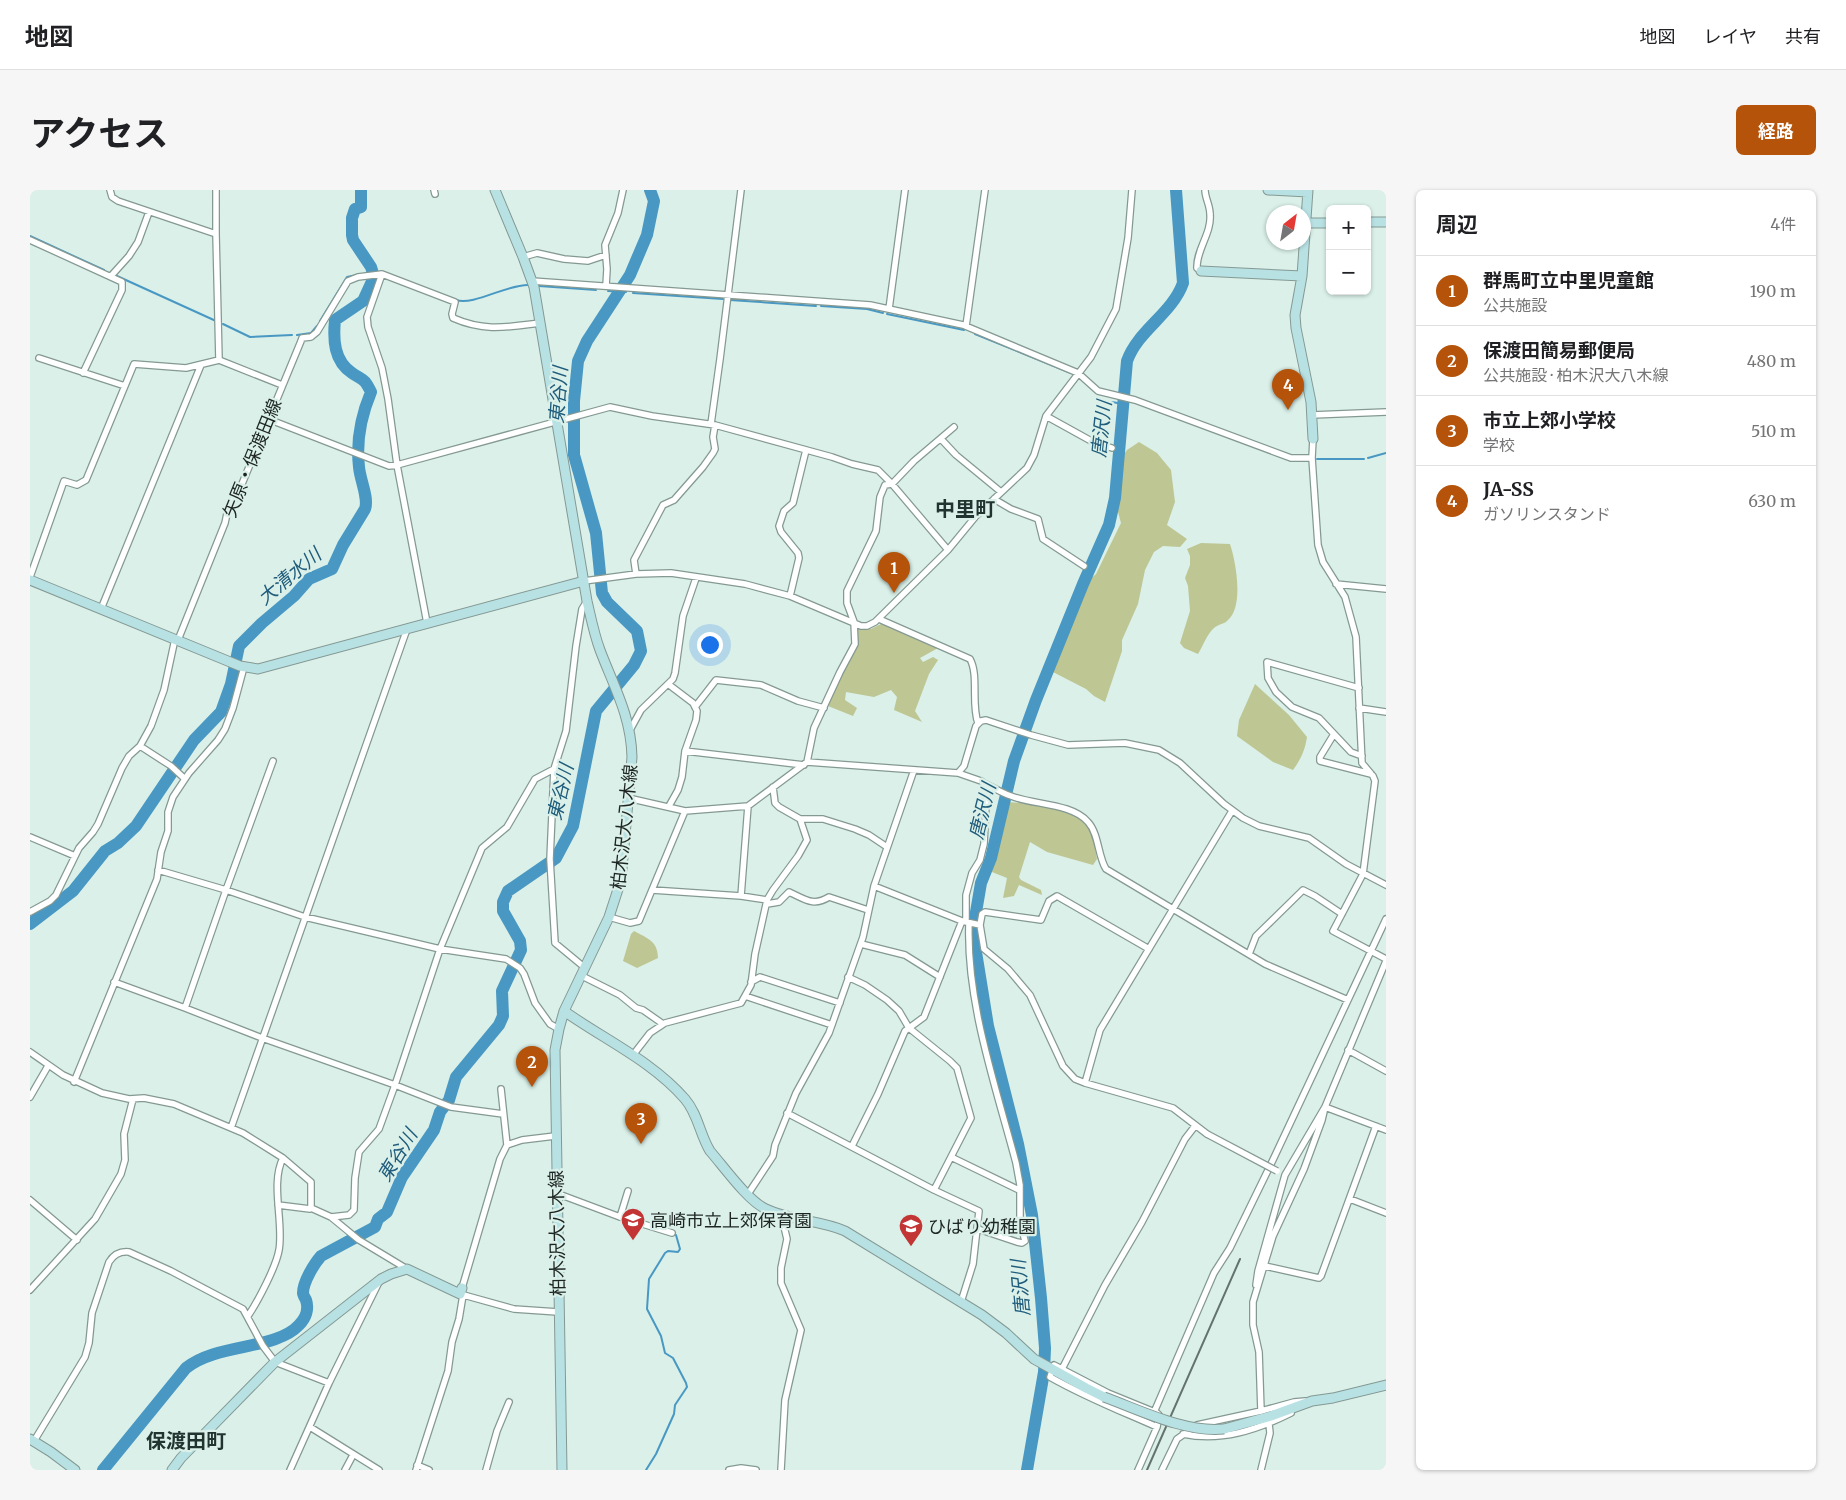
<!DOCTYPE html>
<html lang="ja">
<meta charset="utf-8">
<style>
body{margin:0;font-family:Merriweather,"Noto Sans JP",serif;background:#f6f6f6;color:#202124}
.controls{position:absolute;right:15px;top:15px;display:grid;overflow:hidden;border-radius:8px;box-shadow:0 1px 4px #0004}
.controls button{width:45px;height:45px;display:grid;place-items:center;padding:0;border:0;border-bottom:1px solid #e0e0e0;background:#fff;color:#202124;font:25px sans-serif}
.compass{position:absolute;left:1236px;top:15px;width:45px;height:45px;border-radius:50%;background:#fff;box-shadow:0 1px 4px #0004;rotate:31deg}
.you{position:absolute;left:679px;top:454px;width:18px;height:18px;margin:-12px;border:4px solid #fff;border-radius:50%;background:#1a73e8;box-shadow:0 0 0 8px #1a73e833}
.badge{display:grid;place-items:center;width:32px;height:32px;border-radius:50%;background:#b45309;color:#fff;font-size:16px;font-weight:700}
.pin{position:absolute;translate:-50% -41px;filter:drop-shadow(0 1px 2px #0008)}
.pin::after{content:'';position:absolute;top:26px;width:18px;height:15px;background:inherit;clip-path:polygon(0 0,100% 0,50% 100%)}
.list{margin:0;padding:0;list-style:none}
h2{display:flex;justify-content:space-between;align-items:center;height:65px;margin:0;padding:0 20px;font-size:21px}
h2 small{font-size:16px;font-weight:400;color:#757577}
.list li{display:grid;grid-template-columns:32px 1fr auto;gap:15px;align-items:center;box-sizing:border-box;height:70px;padding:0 20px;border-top:1px solid #e0e0e0}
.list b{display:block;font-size:19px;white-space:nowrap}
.list p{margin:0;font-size:16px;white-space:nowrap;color:#757577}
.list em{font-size:16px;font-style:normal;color:#757577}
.map{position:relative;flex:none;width:1356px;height:1280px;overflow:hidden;border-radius:8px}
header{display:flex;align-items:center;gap:30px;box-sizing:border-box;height:70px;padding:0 25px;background:#fff;border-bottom:1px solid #e0e0e0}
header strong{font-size:24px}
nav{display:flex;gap:28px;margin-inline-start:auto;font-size:18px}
.intro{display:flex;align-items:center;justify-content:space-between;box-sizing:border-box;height:120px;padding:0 30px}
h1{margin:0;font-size:35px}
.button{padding:12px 22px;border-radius:8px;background:#b45309;color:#fff;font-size:18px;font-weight:700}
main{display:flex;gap:30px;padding:0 30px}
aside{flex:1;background:#fff;border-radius:8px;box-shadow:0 1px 4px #0004}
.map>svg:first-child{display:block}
.green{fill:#bec693}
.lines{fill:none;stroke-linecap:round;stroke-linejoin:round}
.stream{stroke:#4898c3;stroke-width:2}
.river{stroke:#4898c3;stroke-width:12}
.street-casing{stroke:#859993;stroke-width:8}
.secondary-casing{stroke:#859993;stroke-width:11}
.street{stroke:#fff;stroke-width:5.5}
.secondary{stroke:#b8e1e4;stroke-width:9}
.rail{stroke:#65736f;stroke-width:2}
.street-bridge-casing{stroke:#859993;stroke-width:8;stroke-linecap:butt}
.secondary-bridge-casing{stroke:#859993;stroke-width:11;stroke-linecap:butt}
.street-bridge{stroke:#fff;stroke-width:5.5}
.secondary-bridge{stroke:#b8e1e4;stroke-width:9}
.labels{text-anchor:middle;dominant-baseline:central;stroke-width:4.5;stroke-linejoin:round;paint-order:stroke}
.street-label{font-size:18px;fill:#1d2523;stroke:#daf0e9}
.poi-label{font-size:18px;fill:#1d2523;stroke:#daf0e9;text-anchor:start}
.water-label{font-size:19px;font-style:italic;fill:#205c7b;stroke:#daf0e9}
.quarter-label{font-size:20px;font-weight:bold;fill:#22342f;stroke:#daf0e9}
</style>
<header>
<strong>地図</strong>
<nav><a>地図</a><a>レイヤ</a><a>共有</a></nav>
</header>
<div class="intro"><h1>アクセス</h1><a class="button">経路</a></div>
<main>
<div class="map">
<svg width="1356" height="1280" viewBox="0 0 1356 1280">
<rect width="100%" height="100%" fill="#daf0e9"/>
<path class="green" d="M1109 252 1127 263 1141 280 1145 312 1137 335 1157 349 1150 357 1133 356 1124 362 1115 380 1108 414 1092 450V461L1075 512 1064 506 1056 499 1021 481 1050 398 1066 384 1091 333 1084 307 1088 272 1097 260Z
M1171 353 1200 354C1206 372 1214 416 1198 430 1195 434 1188 434 1184 438 1177 444 1173 456 1168 464L1154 458 1150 453 1160 421 1158 396 1155 388 1160 375V366L1157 359Z
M853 433 908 458 890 468 893 472 903 467 908 470 899 484 885 521 892 532 864 520 867 507 861 500 844 507 816 502 815 510 827 518 823 526 798 516C803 505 806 492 812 482 820 468 831 455 827 438L841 439Z
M1225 494 1259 525 1277 547C1275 560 1271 569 1263 580L1243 572 1207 546 1209 530Z
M974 612C996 613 1043 616 1058 634 1064 642 1065 659 1067 669L1063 675 1017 662 1000 652 989 687 991 690 1011 700 1012 705 989 695 984 706 973 708 977 688 962 682 965 645Z
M604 741C617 748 628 751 628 768L607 778 593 771 601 744Z"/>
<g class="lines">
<path class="stream" d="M0 46 74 80
M87 86 186 131
M509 96 566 100
M578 101 596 102
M603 103 693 109
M426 110C444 116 477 94 499 95
M700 110 786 116
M791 116 837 119 853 123
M857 124 934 140
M290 131 317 87 327 85
M193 134 220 147 262 145
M945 144 1041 183
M267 145 281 143 287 136
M1082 212 1098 215
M1338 268 1356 263
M1287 269H1334
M616 1280 626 1264 644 1224 645 1215 657 1197 656 1193 643 1168 635 1163 631 1146 617 1119 619 1089 635 1063 638 1061 648 1062 650 1059 646 1045"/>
<path class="river" d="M0 734 43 701 75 661 88 653 106 636 164 550 191 522 201 494 209 456 232 433 264 406 279 389 302 379 313 355 335 319C339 308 330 290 329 277 326 251 331 226 341 202 334 188 334 191 322 183 304 171 303 150 305 130L333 111 344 87 341 77 323 50 322 45V28L325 19 331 17V0
M73 1280 156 1178C187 1153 246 1160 269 1135 276 1128 279 1119 276 1110 275 1108 273 1105 273 1103 273 1092 284 1074 291 1066L345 1037 348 1029 357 1022 372 987 404 940 410 922 419 910 426 887 469 835 473 826 472 801 491 760 490 751 473 721V712L478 701 526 668 543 636 566 521 604 475 611 461 607 441 577 412 572 403 566 343 544 265V211L548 171 557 151 600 85 617 45 624 11 620 0
M997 1280 1014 1182 1015 1158 1011 1108 1002 1025 988 954 958 836 946 762 945 728 951 693 961 668 984 571 1006 510 1053 394 1079 335 1085 308 1097 171C1108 140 1142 124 1153 93L1146 0"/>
<defs>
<path id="street" d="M80 0 82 7 88 11 186 44
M186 0V44L189 170
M404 0 405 4
M0 50 92 92V100L53 183
M493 67 507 63 534 69 558 71 576 65
M1171 81 1167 78C1166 60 1182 43 1180 24 1180 15 1175 8 1175 0
M352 84 337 127 338 137 352 178 358 209 367 275 397 433
M81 86 99 66 108 52 119 22
M502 91 840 115 933 135 1048 183 1068 201 1105 210 1261 268H1282
M576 96 577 79 575 55 588 23 593 0
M859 119 875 0
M936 136 955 0
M9 168 95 196
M189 170 252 195
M1282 225 1356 222
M1016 226 1063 252 1082 258
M238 229 359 276 367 275 580 217 622 226 685 235 802 267 822 274 848 280 862 294 918 360
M681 234 690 169 711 0
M911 249 926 265 971 302
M1283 249 1282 268 1288 355 1293 372 1315 407 1326 447 1332 573 1343 586 1345 591 1333 684 1303 741 1356 769
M964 309 981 319 1008 329 1013 349 1054 376
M606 384 604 370 633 315 644 310 673 277 683 263 685 259 683 247 685 235
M0 387 34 291 47 295 56 290 104 174 156 178 189 170
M554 391 606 384 641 383 715 394 760 406 831 436H837L845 432 918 360 946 326 997 278 1004 265 1016 226 1061 167 1086 119 1098 48 1102 0
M1306 394 1356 399
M760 406 769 368 768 363 751 342 749 336 754 321 763 313 776 260
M71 419 171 175
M849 429 940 469C949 485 941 514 948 533
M148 450 195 333 199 314 207 306 271 151 272 148 281 147 287 142 318 91 328 87 352 84 425 112 422 124 423 128C455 142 477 137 511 133
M638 494 663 513 667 521 666 530 655 561 652 587 648 600 639 616
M1329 498 1237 472 1238 488 1246 502 1262 517 1289 528 1321 562 1332 566
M665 517 686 490 731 495 768 511 794 518
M1329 518 1356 522
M600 540 611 520 643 489 645 483 653 426 666 388
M1304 544 1290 567V571L1341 584
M110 556 141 576 155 589
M655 561 774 575
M777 572 784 538 810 482 825 454 824 432 817 413V401L846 341 850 307 855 295 862 294 884 271 924 237
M928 583 951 591 957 595 954 654 950 670 942 683 936 705V732
M956 594C964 598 972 603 981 606 1003 615 1042 613 1058 632 1069 644 1068 667 1076 679L1235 774 1318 810
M743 597 745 613 749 617 770 629H793L825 639 839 645 857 657
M598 608 655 621 718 616 777 572 928 583 934 576 946 536 951 531 956 530 1001 545 1038 555 1095 553 1129 560 1150 573 1194 614 1213 628 1229 636 1279 648 1316 674 1356 695
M0 647 45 666
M128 680 196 700 275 727 410 759 476 769 490 778 494 784 505 813 520 834 529 839
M844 696 932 731 950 735 954 759 978 779 1000 805 1033 876 1045 889 1055 893 1143 918 1177 944
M622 700 711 706 737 710
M711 706 718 616
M737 714 749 712 759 702C775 709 783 717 799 707L838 720
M0 722 20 711 26 705 49 658 63 642 68 634 92 578 99 566 110 556 121 536 134 500 145 449
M579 727 600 733 609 731 655 621
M939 733C936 812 966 897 986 973L990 995V1031L995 1051 992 1053 987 1052 948 1039
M950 735 952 724 955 722 1011 730 1019 711 1027 706 1119 759
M831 754 875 765 910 787
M1219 764 1226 746 1273 700 1285 706 1312 724
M554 777 525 753 520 669 524 579 536 541 546 456 552 419 557 411
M550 785 590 805 606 818 613 820 633 834
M818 787 835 795 857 810 869 821 879 838 920 871 927 878 941 928 904 1000
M84 792 155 818 232 848 365 895 421 917 473 924
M721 792 730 787 810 813
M715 806 802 835
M155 818 196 700 243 571
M1318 860 1356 881
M0 862 33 885 72 903 99 909 114 908 144 914 213 943 253 968 281 992V1018L301 1027 329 1050 377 1079
M603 865 620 843 635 833 711 813 721 795 725 764 737 710 743 700 768 666 777 650 770 629
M44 892 127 689 131 662 138 641V622L143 607 159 583 188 550 195 539 203 518 214 477
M1055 893 1070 840 1202 621
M471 899 477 955
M0 907 18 876
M757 923 904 1000 949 1021 943 1074 931 1112
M201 938 377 439
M822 956 848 904 875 841 894 827 932 731
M921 967 989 1000
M526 1003 590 1027 642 1043
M718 1004 743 966 745 955 766 903 799 843 833 747 844 696 884 580
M1320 1009 1356 1023
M0 1010 47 1050
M248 1015 280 1019 281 1018
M751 1024 757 1049 751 1078V1093L771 1140 755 1210 751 1280
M301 1027 319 1025 324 1020 325 988 329 962 349 939 365 895 410 759 452 658 477 637 505 589 524 579
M590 1027 598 1001
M1235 1076 1289 1088 1291 1086 1346 936
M1226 1095 1228 1081 1255 985 1295 917 1356 940
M432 1098 470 969 477 955 492 950 525 946
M0 1100 65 1029 91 984 95 970 94 944 103 909
M430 1104 484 1119 528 1122
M218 1126C228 1111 246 1077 249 1060 254 1033 240 993 253 968
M1032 1179 1075 1095 1112 1032 1155 949 1165 936
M1125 1220 1184 1083 1200 1058 1241 974 1356 729
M1231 1221 1229 1162 1223 1135V1112L1243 1046 1274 979 1292 930 1295 917 1356 771
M280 1237 349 1280
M1153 1244C1191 1252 1227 1240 1261 1223
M4 1251 55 1167 59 1153 62 1123 79 1072C84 1064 90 1061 99 1062L141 1081 213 1119 233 1156 245 1172 299 1193
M387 1275 399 1280
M260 1280 299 1193 349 1092
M315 1280 323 1265
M386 1280 418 1181 422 1152 429 1129 433 1105
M456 1280 467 1241 479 1212
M699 1280 711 1278 726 1280
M1108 1280 1127 1237 1129 1225 1127 1223 1078 1203 1024 1175 1020 1187C1055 1207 1091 1221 1127 1237
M1132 1280 1147 1249 1167 1235 1231 1221 1264 1212 1275 1211
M1231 1280 1240 1243 1239 1234"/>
<path id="secondary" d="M465 0 493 67 504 97 557 411C561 428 564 444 570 460 584 497 601 526 602 567L591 690 579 727 534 821 529 839 525 860 532 1280
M1238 0 1278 2
M1278 0 1272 86 1265 125 1266 138 1281 212 1283 249
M1337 32H1356
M1276 33H1300
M1171 81 1272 86
M0 390 210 476 228 479 554 391
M534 821C575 850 622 871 655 909 668 924 670 945 680 961 694 977 718 1011 736 1019 761 1031 790 1030 815 1041L952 1125 976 1143 1004 1169 1056 1198 1074 1207
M1194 1239 1241 1226 1282 1211 1303 1208 1356 1195
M0 1249 21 1262 45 1280
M142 1280 151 1268 245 1172 351 1089 361 1084 377 1079 430 1104 432 1098"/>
</defs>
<use href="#street" class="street-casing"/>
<use href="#secondary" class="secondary-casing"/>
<use href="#street" class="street"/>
<use href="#secondary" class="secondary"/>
<path class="rail" d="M1117 1280 1210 1069"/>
<defs>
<path id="street-bridge" d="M1177 944 1247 981"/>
<path id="secondary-bridge" d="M1074 1207C1110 1220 1155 1243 1194 1239"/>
</defs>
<use href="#street-bridge" class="street-bridge-casing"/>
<use href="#secondary-bridge" class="secondary-bridge-casing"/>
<use href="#street-bridge" class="street-bridge"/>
<use href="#secondary-bridge" class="secondary-bridge"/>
</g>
<defs>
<symbol id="school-pin" viewBox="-11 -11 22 30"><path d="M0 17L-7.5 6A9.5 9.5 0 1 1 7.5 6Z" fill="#c33434" stroke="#daf0e9"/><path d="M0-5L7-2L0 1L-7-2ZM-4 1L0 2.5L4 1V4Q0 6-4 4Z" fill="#fff"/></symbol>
</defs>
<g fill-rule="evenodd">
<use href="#school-pin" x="589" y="1016" width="28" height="38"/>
<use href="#school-pin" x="867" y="1022" width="28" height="38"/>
</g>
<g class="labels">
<g class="street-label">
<text transform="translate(222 268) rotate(-68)">矢原・保渡田線</text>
<text transform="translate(594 637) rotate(-84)">柏木沢大八木線</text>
<text transform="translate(527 1043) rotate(-91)">柏木沢大八木線</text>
</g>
<g class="poi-label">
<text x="620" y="1030">高崎市立上郊保育園</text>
<text x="898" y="1036">ひばり幼稚園</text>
</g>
<g class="water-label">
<text transform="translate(528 205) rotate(-86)">東谷川</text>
<text transform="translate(1071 239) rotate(-84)">唐沢川</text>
<text transform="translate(259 386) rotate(-40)">大清水川</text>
<text transform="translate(530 602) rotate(-77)">東谷川</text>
<text transform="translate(952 621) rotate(-76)">唐沢川</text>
<text transform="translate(367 965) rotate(-59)">東谷川</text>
<text transform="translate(990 1098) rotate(-95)">唐沢川</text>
</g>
<g class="quarter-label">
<text x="935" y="318">中里町</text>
<text x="156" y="1250">保渡田町</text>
</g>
</g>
</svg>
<div class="controls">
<button>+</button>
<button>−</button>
</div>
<svg class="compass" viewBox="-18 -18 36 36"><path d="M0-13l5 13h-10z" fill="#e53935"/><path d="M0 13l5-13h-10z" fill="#757577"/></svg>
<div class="you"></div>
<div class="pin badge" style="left:864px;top:403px">1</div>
<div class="pin badge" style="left:502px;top:897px">2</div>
<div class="pin badge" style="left:611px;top:954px">3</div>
<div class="pin badge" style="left:1258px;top:220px">4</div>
</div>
<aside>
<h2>周辺<small>4件</small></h2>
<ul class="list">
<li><span class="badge">1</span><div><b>群馬町立中里児童館</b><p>公共施設</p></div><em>190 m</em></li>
<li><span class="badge">2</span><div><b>保渡田簡易郵便局</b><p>公共施設 · 柏木沢大八木線</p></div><em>480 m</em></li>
<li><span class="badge">3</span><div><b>市立上郊小学校</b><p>学校</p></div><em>510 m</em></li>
<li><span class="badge">4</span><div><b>JA-SS</b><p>ガソリンスタンド</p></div><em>630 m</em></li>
</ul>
</aside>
</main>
